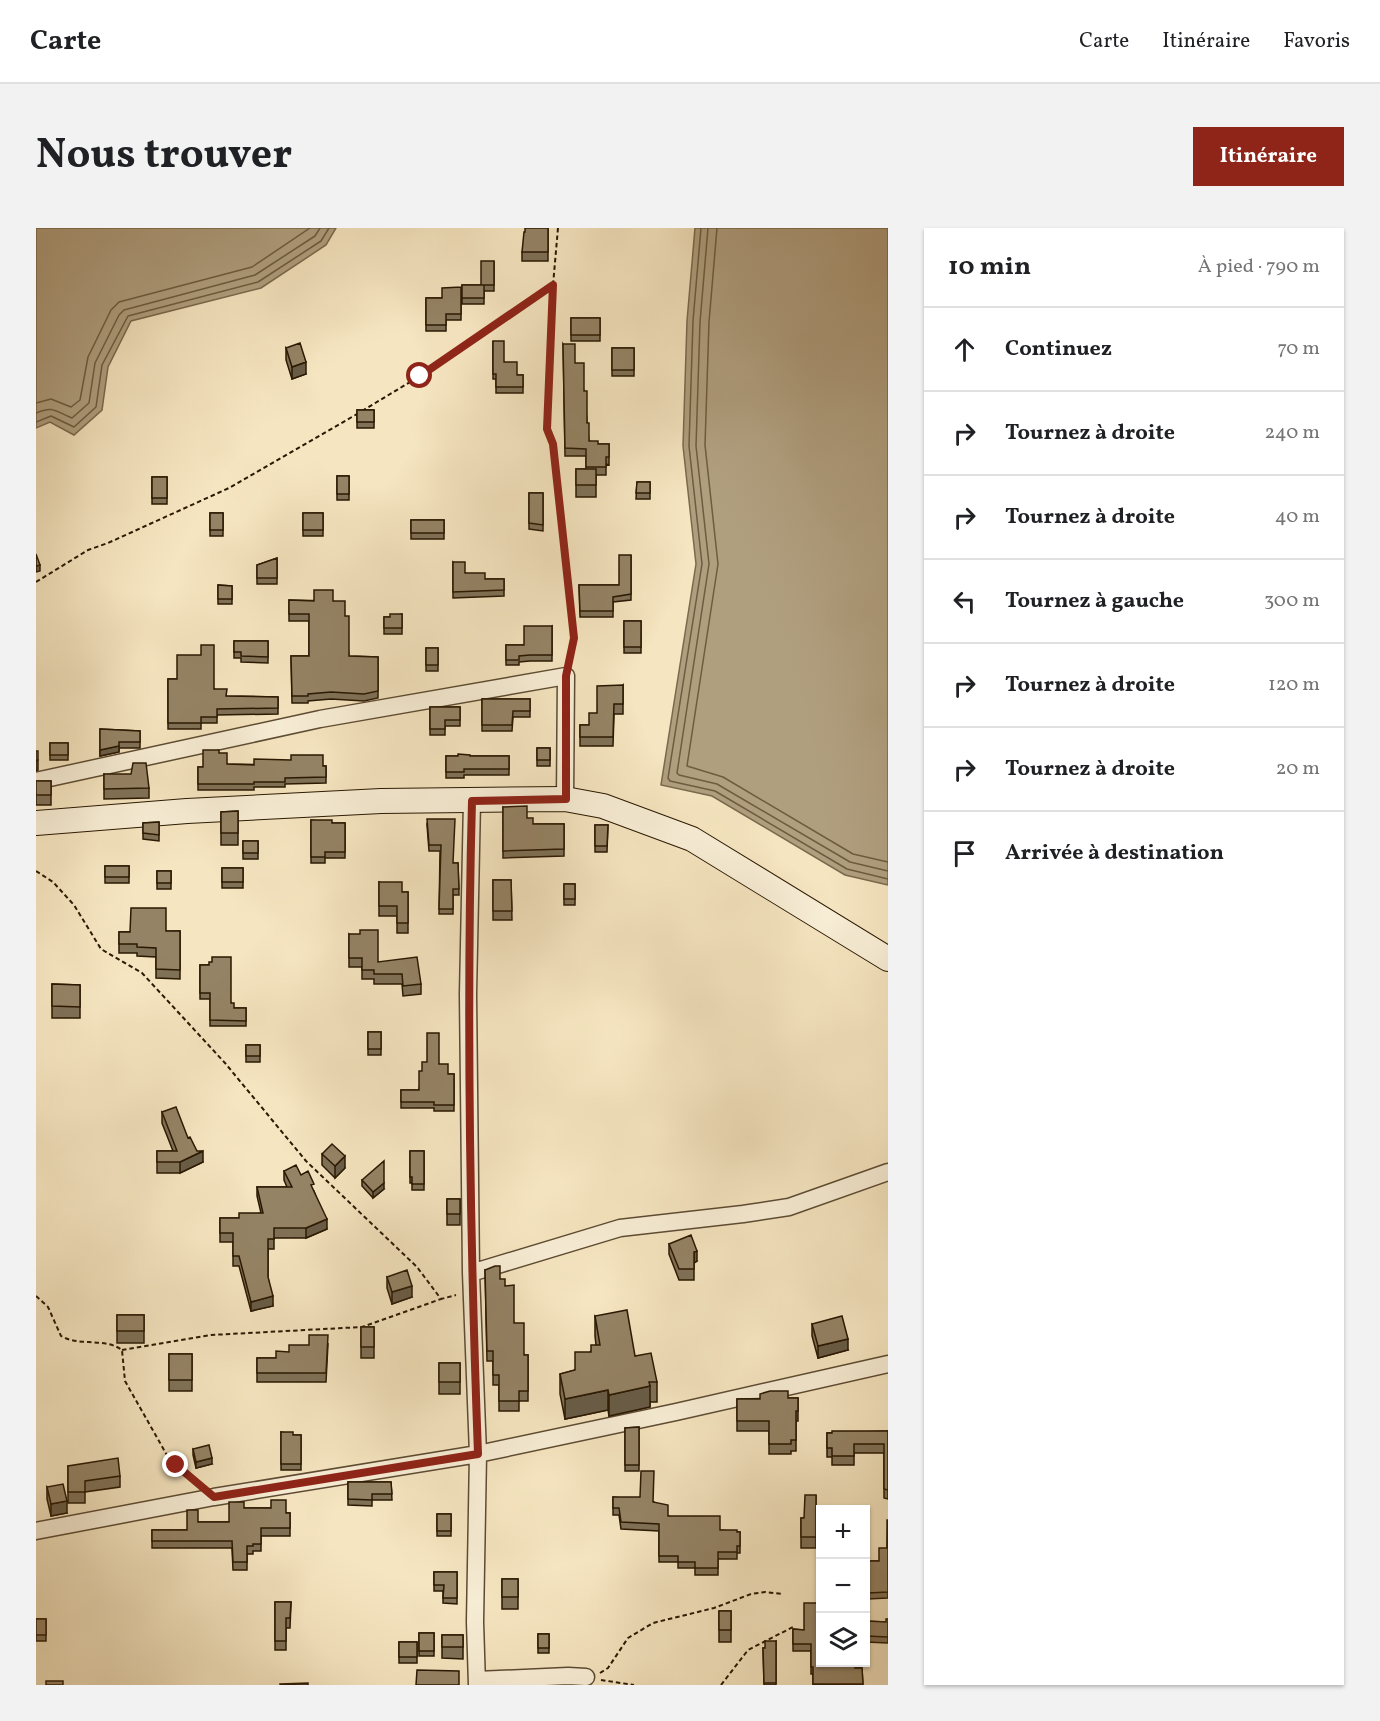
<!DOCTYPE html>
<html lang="fr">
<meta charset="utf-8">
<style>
body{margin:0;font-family:Vollkorn,serif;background:#f2f2f2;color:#202124}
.controls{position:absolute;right:18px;bottom:18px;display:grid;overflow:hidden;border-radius:0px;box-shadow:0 2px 4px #0004}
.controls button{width:54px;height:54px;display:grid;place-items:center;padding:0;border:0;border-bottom:2px solid #e0e0e0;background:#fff;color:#202124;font:30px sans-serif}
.stop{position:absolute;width:18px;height:18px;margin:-14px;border:4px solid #8f2418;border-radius:50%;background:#fff}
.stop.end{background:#8f2418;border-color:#fff;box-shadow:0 2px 6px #0008}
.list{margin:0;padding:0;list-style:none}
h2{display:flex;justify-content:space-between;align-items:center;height:78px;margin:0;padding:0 24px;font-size:26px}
h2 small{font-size:20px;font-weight:400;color:#757577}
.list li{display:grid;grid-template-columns:39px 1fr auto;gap:18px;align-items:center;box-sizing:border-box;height:84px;padding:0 24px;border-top:2px solid #e0e0e0}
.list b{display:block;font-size:22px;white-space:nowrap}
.list em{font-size:20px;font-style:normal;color:#757577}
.icon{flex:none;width:33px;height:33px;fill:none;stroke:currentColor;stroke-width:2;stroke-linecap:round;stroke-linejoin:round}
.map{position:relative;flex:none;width:852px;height:1457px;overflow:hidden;border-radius:0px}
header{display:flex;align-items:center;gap:36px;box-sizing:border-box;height:84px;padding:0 30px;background:#fff;border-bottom:2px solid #e0e0e0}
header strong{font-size:28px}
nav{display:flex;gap:33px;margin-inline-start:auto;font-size:21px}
.intro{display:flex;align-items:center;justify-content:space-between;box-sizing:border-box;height:144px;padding:0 36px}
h1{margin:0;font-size:42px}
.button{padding:15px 27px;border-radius:0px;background:#8f2418;color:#fff;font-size:21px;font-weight:700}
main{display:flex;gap:36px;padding:0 36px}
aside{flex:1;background:#fff;border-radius:0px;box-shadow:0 2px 4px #0004}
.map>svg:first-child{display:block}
.water{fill:#b09f7f;stroke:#7a694d;stroke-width:1.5}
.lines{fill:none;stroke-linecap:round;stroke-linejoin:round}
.shore{stroke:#6d5c40;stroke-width:1.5}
.minor-casing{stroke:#5d4b32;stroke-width:19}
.secondary-casing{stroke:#2a1802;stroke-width:26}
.path{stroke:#2a1802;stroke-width:2;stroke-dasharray:4.5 3;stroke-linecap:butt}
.minor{stroke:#f8eed6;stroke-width:16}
.secondary{stroke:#f8eed6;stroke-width:24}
.wall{fill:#7f7157;stroke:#2a1802;stroke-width:1.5}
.shaded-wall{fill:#685c47;stroke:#2a1802;stroke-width:1.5}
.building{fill:#948365;stroke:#2a1802;stroke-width:1.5}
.route{stroke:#8f2418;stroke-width:8}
</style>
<header>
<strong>Carte</strong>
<nav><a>Carte</a><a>Itinéraire</a><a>Favoris</a></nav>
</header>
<div class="intro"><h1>Nous trouver</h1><a class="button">Itinéraire</a></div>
<main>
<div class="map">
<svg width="852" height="1457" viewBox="0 0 852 1457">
<rect width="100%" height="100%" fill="#f5e5c0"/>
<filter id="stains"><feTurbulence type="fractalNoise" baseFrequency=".00333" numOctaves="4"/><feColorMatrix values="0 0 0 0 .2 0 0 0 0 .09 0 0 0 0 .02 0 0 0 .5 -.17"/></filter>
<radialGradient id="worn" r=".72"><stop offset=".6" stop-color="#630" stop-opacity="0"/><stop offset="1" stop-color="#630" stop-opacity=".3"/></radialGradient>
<path class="water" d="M0 0H300L290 17 225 60 95 93 72 139 66 182 38 207 14 194 0 200Z
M659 0H852V657L809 647 676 568 625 557 660 336 647 218 651 93Z"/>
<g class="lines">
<path class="shore" d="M665 0 657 93 653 218 666 336 632 550 634 553 679 563 811 641 852 651
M672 0 664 94 660 218 673 336 641 545 643 547 681 556 814 634 852 643
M681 0 673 94 669 217 682 336 651 538 687 549 817 626 852 634
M0 175 15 171 35 179 44 172 52 129 75 82 83 74 216 39 274 0
M0 185C18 177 20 184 36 190L53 175 59 135 83 87 88 82 219 47 279 8 284 0
M0 194 15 188 38 199 60 179 66 137 92 88 222 54 285 13 293 0"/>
<defs>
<path id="minor" d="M0 553 284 491 530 448 529 571
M436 573 432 766 435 1045 442 1226 439 1394 441 1457
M435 1045 584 1000 707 986 753 979 852 944
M0 1303 178 1269 442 1226 640 1184 852 1136
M441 1452 532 1448 550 1449"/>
<path id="secondary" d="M0 595 151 583 345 573 529 571 567 578 656 611 852 731"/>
</defs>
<use href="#minor" class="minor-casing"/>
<use href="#secondary" class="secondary-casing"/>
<path class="path" d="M522 0 517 57 511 201 517 216 538 410 533 432
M326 183 384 148 517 57
M0 354 52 322 72 315 193 260 321 186
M0 643 17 654 38 677 65 721 106 745 189 835 270 933 381 1039 405 1071 420 1067
M0 1068 12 1079 25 1108C44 1119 68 1109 86 1122L89 1153 132 1229 162 1255
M86 1122 175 1107 326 1099 405 1071
M564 1445 572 1440 592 1410 617 1395 678 1380 715 1366 729 1364 747 1366
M565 1452 598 1457
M685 1457 712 1422 757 1399"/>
<use href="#minor" class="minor"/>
<use href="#secondary" class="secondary"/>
</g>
<path class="wall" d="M512 0V33H486V24Z
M458 33V63H448V76H426V57H445Z
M425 59V92H410V103H390V70H406Z
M535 90H564V113H535Z
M457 113 468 134 481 147H487V165H460V151H457Z
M527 116 539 135 548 163 553 213 562 216H573V237L570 236V247H560V269H540V241H550V228H529Z
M250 120 270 146 256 151 250 132Z
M576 120H598V148H576Z
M321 182H338V200H321Z
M301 248H313V272H301Z
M116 249H131V276H116Z
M601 254H614V271H600Z
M493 265H507V303L493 301Z
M174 285H187V308H174Z
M267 285H287V308H267Z
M375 292H408V311H375Z
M595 327V372L577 374V389H544L543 357H583Z
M241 330V356H221V337Z
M417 334 429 345 449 351H468V368L417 370Z
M182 357 196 358V376H182Z
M253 372 297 373 309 388 313 428 342 429V470L328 473 295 471 272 473V475H256L255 428H273V393H253Z
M366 386V406H348V389H354Z
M588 393H605V425H588Z
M516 398V433H494L483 434V437H470V417H488Z
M198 413H232V435L205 434V430H198Z
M390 420H402V443H390Z
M165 427 178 461 191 468 242 469V486L181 487V495H165V501H132V451H141Z
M587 457V486H578L577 518H544V497H553L561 485Z
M446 471H494V489H477L476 503H446Z
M394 479H424V498H409V507H394Z
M64 501 104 503V520H83V524L64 528Z
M14 515H32V532H14Z
M501 520H514V538H501Z
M183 525 191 536 290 538V555L249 556V559H218V562H162V539H167Z
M410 528H473V547H428V550H410Z
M68 546 113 560V570L68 571Z
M0 553H15V577H0Z
M467 579 491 590 497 596H528V628L467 630Z
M202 583V617H185V584Z
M275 592 296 595H309V630H289V635H275Z
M123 594V613L107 611V595Z
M391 597 417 635H422L423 667H417V686H403L404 623H393Z
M559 597H572L571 624H559Z
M207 613H222V631H207Z
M69 638H93V655H69Z
M186 640H207V660H186Z
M121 643H135V661H121Z
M457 652H475L476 692H457Z
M343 654 366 664H372V705H361V688H343Z
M528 656H539V677H528Z
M144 703V751L120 750V729L101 728V725H83V704Z
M313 706 342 734 385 756V766L367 768 366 756H338V751H326V739H313Z
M164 737H173L198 780H210V798H174V771H164Z
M16 756 44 757V790H16Z
M332 804H345V827H332Z
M210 817H224V834H210Z
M403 836 412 846H418V883H398V880H365V862H383L386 843Z
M126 884 152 910 167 934 144 945H121V923H137L126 895Z
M374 923H388V962H376V955H374Z
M286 926 309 940 299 950 286 937Z
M248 943 265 947 278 963 291 1001 270 1010H238V1021H232V1049L237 1078 215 1083 203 1038H197V1014H184V990H203L225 985 221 968V959H251L248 952Z
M326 952 348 961 337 970 326 958Z
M411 971H424V997H411Z
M633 1016 661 1033 658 1035V1052H643L633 1026Z
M449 1042 464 1051 469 1058 478 1095 488 1127H492V1173H483V1183H463V1157H457V1133H451Z
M351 1049 376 1069 356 1076 351 1060Z
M81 1087H108V1115H81Z
M559 1088 599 1128 621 1154V1174H614V1179L573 1188 572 1182 529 1191 524 1166V1146L539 1142 560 1117 559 1108Z
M776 1096 812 1122 782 1130 776 1108Z
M325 1099H338V1130H325Z
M292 1116 290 1154H221V1130H240L253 1124Z
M133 1126H156V1163H133Z
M403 1135H424V1166H403Z
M762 1170V1193H760V1223H755V1226H733V1203H701V1171Z
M603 1199V1243H589V1200Z
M852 1203V1271L848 1270V1225H818V1237H796V1229H791V1205Z
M245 1204 257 1207H265V1242H245Z
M157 1221 176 1236 160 1240 157 1227Z
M32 1238 84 1248V1259L49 1264V1275H32Z
M312 1254H355L356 1272H336V1278L312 1277Z
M11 1259 31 1285 15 1288 11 1271Z
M780 1267V1320H765V1290H768Z
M577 1269 618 1274 632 1288 684 1302 704 1304V1325H701V1331H682V1347H659V1340H642V1334H623V1303L585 1301 583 1287H577Z
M208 1280H235L250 1285H254V1308H225V1323H217V1326H211V1342H197L196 1320H116V1302H151L162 1294H193Z
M401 1286H415V1308H401Z
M852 1292V1370L832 1371V1333H843L851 1320Z
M398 1344H421V1376L407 1375V1363H398Z
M466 1351H482V1381H466Z
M239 1374H255L254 1400H250V1422H239Z
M683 1383H695V1414H683Z
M0 1391H10V1413H0Z
M852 1391V1415L830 1414V1393L850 1394Z
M757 1401 768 1402 784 1434 819 1440H826L827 1457H777V1446H775V1423H757Z
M383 1405H398V1428H383Z
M502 1406H513V1425H502Z
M406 1407H427V1431L406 1430Z
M740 1413V1457H728L727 1420H729Z
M363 1414H381V1435H363Z"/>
<path class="shaded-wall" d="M270 134V146L256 151V139Z
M4 337V343L0 344V338Z
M83 518V524L64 528V522Z
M2 532V542L0 543V533Z
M167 923V934L144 945V934Z
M309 928V940L299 950V938Z
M348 955V961L337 970V964Z
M291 991V1001L270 1010V1000Z
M661 1023V1033L658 1035V1024Z
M376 1058V1069L356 1076V1064Z
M237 1068V1078L215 1083V1074Z
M812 1111V1122L782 1130V1118Z
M614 1158V1179L573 1188V1167Z
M572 1162V1182L529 1191V1171Z
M176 1230V1236L160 1240V1234Z
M31 1273V1285L15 1288V1276Z"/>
<path class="building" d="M489 0H512V24H486L488 4H489Z
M445 33H458V57H445Z
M426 57H448V70H426Z
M425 59V86H410V97H390V70H406V60Z
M535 90H564V107H535Z
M457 113H468V134H481V147H487V159H460V146H457Z
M264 115 270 134 256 139 250 120Z
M527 116H539V135H548V163H551V195H553V213H562V216H573V229H570V239H550V221L529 220Z
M576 120H598V142H576Z
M321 182H338V194H321Z
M540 241H560V257H540Z
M301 248H313V266H301Z
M116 249H131V270H116Z
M601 254H614V265H600Z
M493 265H507V297L493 295Z
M174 285H187V302H174Z
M267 285H287V302H267Z
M375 292H408V305H375Z
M0 326 4 337 0 338Z
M583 327H595V366L577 369V383H544L543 357H583Z
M241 330V350H221V337Z
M417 334H429V345H449V351H468V362L417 364Z
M182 357 196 358V371H182Z
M278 362H297V373H309V388H313V428L342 429V463L328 466 295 464 272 466V468H256L255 428H273V386H253V372L278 373Z
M354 386H366V400H348V389H354Z
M588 393H605V419H588Z
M488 398H516V427H494L483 428V432H470V417H488Z
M198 413H232V429L205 428V424H198Z
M165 417H178V461H191L190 468 242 469V480L181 481V489H165V495H132V451H141V427H165Z
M390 420H402V437H390Z
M587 457V476H578L577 509H544V497H553V485H561V458Z
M446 471H494V483H477L476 497H446Z
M394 479H424V492H409V501H394Z
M64 501 104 503V514H83V518L64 522Z
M14 515H32V527H14Z
M501 520H514V532H501Z
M167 522H183V525H191V536L218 537V531L255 532V527H287V538H290V549L249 550V554H218V556H162V539H167Z
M0 523H2V532L0 533Z
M422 526 434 527V528H473V541H428V544H410V528H422Z
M97 535H110L113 560 68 561V546H95Z
M0 553H15V567H0Z
M491 578V590H497V596H528V621L467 623V579Z
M202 583V605H185V584Z
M391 591H419L417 635H422L423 661H417V681H403L405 617H393Z
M275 592H296V595H309V624H289V629H275Z
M123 594V607L107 605V595Z
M559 597H572L571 618H559Z
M207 613H222V625H207Z
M69 638H93V649H69Z
M186 640H207V654H186Z
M121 643H135V655H121Z
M457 652H475L476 683H457Z
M343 654H366V664H372V695H361V678H343Z
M528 656H539V671H528Z
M95 680H130V703H144V742L120 741V720L101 719V716H83V704H94Z
M324 702H342V734L381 729 385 756 367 758 366 746H338V742H326V730H313V706H324Z
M176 729H195V775H198V780H210V793L174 792V765H164V737H173V734H176Z
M16 756 44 757V779L16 778Z
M332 804H345V821H332Z
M391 805H403V836H412V846H418V877H398V874H365V862H383V843H386V834H391Z
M210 817H224V828H210Z
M140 879 152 910 154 909 161 923H167L144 934H121V923H141L126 884Z
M296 916 309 928 299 938 286 926Z
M374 923H388V956H376V949H374Z
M348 933V955L337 964 326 952Z
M260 937 265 947 272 943 278 956 275 957 291 991 270 1000H238V1011H232V1049L237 1068 215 1074 203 1028H197V1005H184V990H203V985H227L221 959H256L248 943Z
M411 971H424V986H411Z
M655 1007 661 1023 658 1024V1041H643L633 1016Z
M459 1038H464V1051H469V1058L478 1057V1095H488V1127H492V1163H483V1173H463V1147H457V1123H451L449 1042Z
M371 1042 376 1058 356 1064 351 1049Z
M591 1082 599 1128 615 1125 621 1154H613L614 1158 573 1167 572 1162 529 1171 524 1146 539 1142V1124H555V1117H564L559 1088Z
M81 1087H108V1103H81Z
M806 1088 812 1111 782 1118 776 1096Z
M325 1099H338V1119H325Z
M273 1107H292L290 1145H221V1130H240V1123L253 1124V1117H273Z
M133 1126H156V1152H133Z
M403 1135H424V1154H403Z
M734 1163H752V1170H762V1183H760V1212H755V1216H733V1193H701V1171H724V1166Z
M603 1199V1237H589V1200Z
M796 1203H852V1262L848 1261V1216H818V1228H796V1220H791V1205H796Z
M245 1204H257V1207H265V1236H245Z
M173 1217 176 1230 160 1234 157 1221Z
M82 1230 84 1248 49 1253V1264H32V1238Z
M605 1243H618L617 1274 632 1277V1288H684V1302H701V1304H704V1318H701V1324H682V1340H659V1334H642V1328H623V1296L585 1294 583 1280H577V1269H604Z
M312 1254H355L356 1266H336V1272L312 1271Z
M27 1256 31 1273 15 1276 11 1259Z
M769 1267H780V1309H765V1290H768Z
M235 1272H250V1285H254V1300H225V1316H217V1318H211V1334H197L196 1313H116V1302H151V1282H162V1294H193V1274H208V1280H235Z
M401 1286H415V1303H401Z
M851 1292H852V1364L832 1365V1333H843V1320H851Z
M398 1344H421V1370H407L408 1357H398Z
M466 1351H482V1369H466Z
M239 1374H255L254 1390H250V1413H239Z
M768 1375H784V1434H819V1440H826L827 1456H777V1439H775V1416H757V1401L768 1402Z
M683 1383H695V1402H683Z
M0 1391H10V1407H0Z
M850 1391H852V1409L830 1408V1393L850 1394Z
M383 1405H398V1423H383Z
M502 1406H513V1420H502Z
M406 1407H427V1419H406Z
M729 1413H740V1455H728L727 1420H729Z
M363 1414H381V1429H363Z
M381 1442 423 1443V1457H380Z
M10 1453H27V1457H10Z
M272 1455V1457H244V1456Z"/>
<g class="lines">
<path class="route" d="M140 1237 178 1269 442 1226C434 1008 430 791 436 573L530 571V448L538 410 517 216 511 201 517 57 384 148"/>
</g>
<rect width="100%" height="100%" filter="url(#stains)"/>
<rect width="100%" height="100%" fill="url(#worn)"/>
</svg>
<div class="controls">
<button>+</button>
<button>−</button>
<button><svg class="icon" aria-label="layers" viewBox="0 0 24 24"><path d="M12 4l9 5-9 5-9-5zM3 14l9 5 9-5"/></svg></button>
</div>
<div class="stop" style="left:384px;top:148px"></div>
<div class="stop end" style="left:140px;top:1237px"></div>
</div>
<aside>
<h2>10 min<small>À pied · 790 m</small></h2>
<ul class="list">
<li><svg class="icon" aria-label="ahead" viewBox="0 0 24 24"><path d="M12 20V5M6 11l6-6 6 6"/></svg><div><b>Continuez</b></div><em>70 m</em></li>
<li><svg class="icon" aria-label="right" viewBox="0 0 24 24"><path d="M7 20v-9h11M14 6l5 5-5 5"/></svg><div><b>Tournez à droite</b></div><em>240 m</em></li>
<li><svg class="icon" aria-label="right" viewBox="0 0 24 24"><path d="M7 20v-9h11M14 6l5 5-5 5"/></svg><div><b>Tournez à droite</b></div><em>40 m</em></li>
<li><svg class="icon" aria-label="left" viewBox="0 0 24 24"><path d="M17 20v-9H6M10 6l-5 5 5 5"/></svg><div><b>Tournez à gauche</b></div><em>300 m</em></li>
<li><svg class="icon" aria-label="right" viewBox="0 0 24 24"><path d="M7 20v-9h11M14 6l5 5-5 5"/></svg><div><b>Tournez à droite</b></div><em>120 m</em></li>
<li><svg class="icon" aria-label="right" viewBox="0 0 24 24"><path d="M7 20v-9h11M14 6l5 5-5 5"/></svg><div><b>Tournez à droite</b></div><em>20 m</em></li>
<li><svg class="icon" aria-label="arrive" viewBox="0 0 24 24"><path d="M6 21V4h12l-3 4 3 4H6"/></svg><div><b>Arrivée à destination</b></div></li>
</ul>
</aside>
</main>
